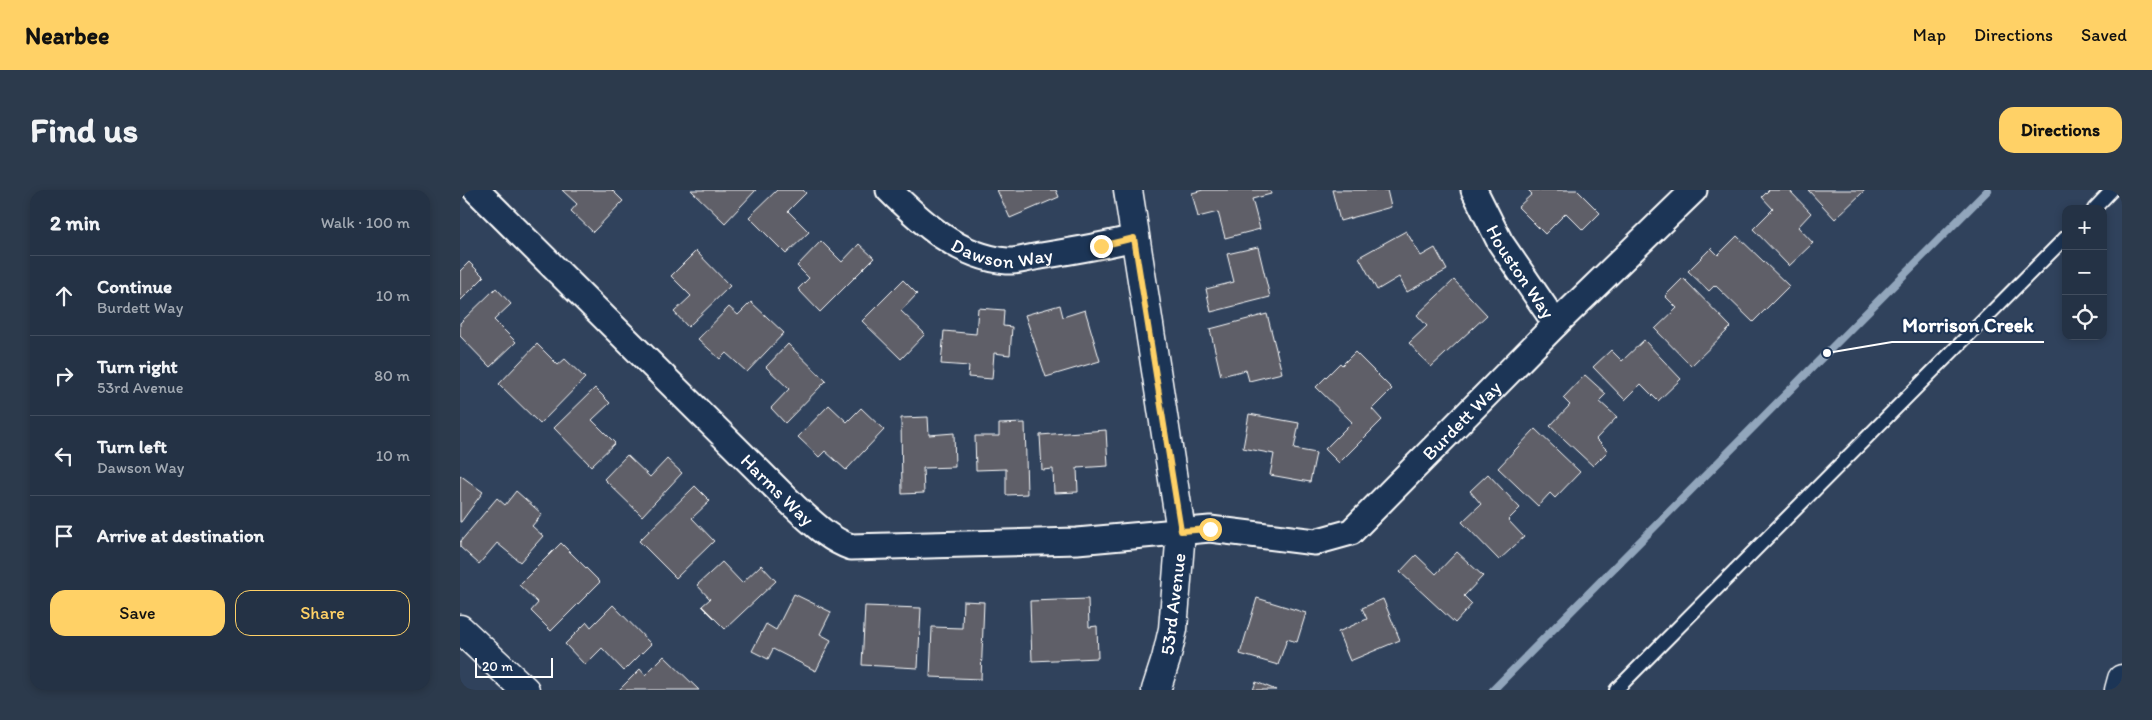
<!DOCTYPE html>
<meta charset="utf-8">
<style>
body{margin:0;font-family:Itim,sans-serif;background:#2c3a4c;color:#f1f3f6}
.controls{position:absolute;right:15px;top:15px;display:grid;overflow:hidden;border-radius:10px;box-shadow:0 2px 8px #0003}
.controls button{width:45px;height:45px;display:grid;place-items:center;padding:0;border:0;border-bottom:1px solid #414d5e;background:#243245;color:#f1f3f6;font:25px sans-serif}
.scale{position:absolute;left:15px;bottom:12px;width:78px;box-sizing:border-box;padding-left:5px;border:2px solid #fff;border-top:0;font-size:14px;line-height:18px;white-space:nowrap;color:#fff;-webkit-text-stroke:4px #1d3557;paint-order:stroke}
.stop{position:absolute;width:15px;height:15px;margin:-11px;border:4px solid #ffd166;border-radius:50%;background:#fff}
.stop.end{background:#ffd166;border-color:#fff;box-shadow:0 1px 5px #0008}
.list{margin:0;padding:0;list-style:none}
h2{display:flex;justify-content:space-between;align-items:center;height:65px;margin:0;padding:0 20px;font-size:21px}
h2 small{font-size:16px;font-weight:400;color:#a3aab3}
.list li{display:grid;grid-template-columns:32px 1fr auto;gap:15px;align-items:center;box-sizing:border-box;height:80px;padding:0 20px;border-top:1px solid #414d5e}
.list b{display:block;font-size:19px;white-space:nowrap}
.list p{margin:0;font-size:16px;white-space:nowrap;color:#a3aab3}
.list em{font-size:16px;font-style:normal;color:#a3aab3}
.actions{display:flex;gap:10px;padding:15px 20px}
.actions a{flex:1;padding:11px 0;border:1px solid #ffd166;border-radius:15px;text-align:center;font-size:18px;color:#ffd166}
.actions .main{background:#ffd166;color:#111}
.icon{flex:none;width:28px;height:28px;fill:none;stroke:currentColor;stroke-width:2;stroke-linecap:round;stroke-linejoin:round}
.map{position:relative;flex:none;width:1662px;height:500px;overflow:hidden;border-radius:15px}
header{display:flex;align-items:center;gap:30px;box-sizing:border-box;height:70px;padding:0 25px;background:#ffd166;color:#111}
header strong{font-size:24px}
nav{display:flex;gap:28px;margin-inline-start:auto;font-size:18px}
.intro{display:flex;align-items:center;justify-content:space-between;box-sizing:border-box;height:120px;padding:0 30px}
h1{margin:0;font-size:35px}
.button{padding:12px 22px;border-radius:15px;background:#ffd166;color:#111;font-size:18px;font-weight:700}
main{display:flex;gap:30px;padding:0 30px}
aside{flex:1;background:#243245;border-radius:15px;box-shadow:0 2px 8px #0003}
.map>svg:first-child{display:block}
.lines{fill:none;stroke-linecap:round;stroke-linejoin:round}
.stream{stroke:#92a6bc;stroke-width:8}
.building{fill:#5e5f68;stroke:#fff}
.lane-casing{stroke:#fff;stroke-width:16}
.street-casing{stroke:#fff;stroke-width:29}
.secondary-casing{stroke:#fff;stroke-width:31}
.lane{stroke:#1d3557;stroke-width:12}
.street{stroke:#1d3557;stroke-width:25}
.secondary{stroke:#1d3557;stroke-width:28}
.route{stroke:#ffd166;stroke-width:6}
.labels{text-anchor:middle;dominant-baseline:central;stroke-width:4;stroke-linejoin:round;paint-order:stroke}
.street-label{font-size:19px;fill:#fff;stroke:#1d3557}
.leader{fill:none;stroke:#fff;stroke-width:2}
.callout-dot{fill:#fff;stroke:#1d3557;stroke-width:2}
.callout-label{font-size:20px;text-anchor:middle;font-weight:bold;fill:#fff;stroke:#1d3557;stroke-width:4;stroke-linejoin:round;paint-order:stroke}
</style>
<header>
<strong>Nearbee</strong>
<nav><a>Map</a><a>Directions</a><a>Saved</a></nav>
</header>
<div class="intro"><h1>Find us</h1><a class="button">Directions</a></div>
<main>
<aside>
<h2>2 min<small>Walk · 100 m</small></h2>
<ul class="list">
<li><svg class="icon" aria-label="ahead" viewBox="0 0 24 24"><path d="M12 20V5M6 11l6-6 6 6"/></svg><div><b>Continue</b><p>Burdett Way</p></div><em>10 m</em></li>
<li><svg class="icon" aria-label="right" viewBox="0 0 24 24"><path d="M7 20v-9h11M14 6l5 5-5 5"/></svg><div><b>Turn right</b><p>53rd Avenue</p></div><em>80 m</em></li>
<li><svg class="icon" aria-label="left" viewBox="0 0 24 24"><path d="M17 20v-9H6M10 6l-5 5 5 5"/></svg><div><b>Turn left</b><p>Dawson Way</p></div><em>10 m</em></li>
<li><svg class="icon" aria-label="arrive" viewBox="0 0 24 24"><path d="M6 21V4h12l-3 4 3 4H6"/></svg><div><b>Arrive at destination</b></div></li>
</ul>
<div class="actions"><a class="main">Save</a><a>Share</a></div>
</aside>
<div class="map">
<svg width="1662" height="500" viewBox="0 0 1662 500">
<rect width="100%" height="100%" fill="#30425c"/>
<filter id="ink" filterUnits="userSpaceOnUse"><feTurbulence type="fractalNoise" baseFrequency=".02" numOctaves="2"/><feDisplacementMap in="SourceGraphic" scale="10" xChannelSelector="R" yChannelSelector="G"/><feConvolveMatrix kernelMatrix="1 2 1 2 8 2 1 2 1" color-interpolation-filters="sRGB"/></filter>
<g filter="url(#ink)">
<g class="lines">
<path class="stream" d="M1033 500 1528 0"/>
</g>
<path class="building" d="M102 0H152L163 11 133 42 111 21 117 14Z
M231 0H296L265 33Z
M317 0H343L346 3 328 21 349 42 326 64 289 27Z
M537 0H596L599 7 550 28Z
M743 0H810L811 4 792 9 800 39 765 48 758 22 738 27 732 3Z
M872 0H927L931 17 880 31Z
M1068 0H1117L1140 23 1123 40 1106 23 1085 44 1058 17 1072 4Z
M1309 0H1329L1351 23 1338 37 1353 53 1329 76 1293 39 1313 19 1302 7Z
M1348 0H1405L1375 29Z
M946 41 961 66 975 58 987 80 947 102 939 87 917 100 899 67Z
M1277 46 1329 96 1293 132 1255 95 1249 101 1228 81 1251 58 1258 65Z
M361 51 382 72 399 54 414 68 360 122 338 99 349 88 337 76Z
M798 57 810 107 751 122 746 99 774 92 767 64Z
M236 61 270 96 228 137 214 122 231 106 211 86Z
M9 72 24 87 0 111V81Z
M1223 88 1271 137 1231 176 1195 139 1217 118 1205 106Z
M443 90 457 104 441 121 465 144 441 169 402 131Z
M994 90 1027 125 971 177 949 153 967 136 957 125Z
M36 98 51 114 34 130 56 152 30 177 0 146V133Z
M291 112 324 143 287 182 266 163 260 169 238 149 269 117 278 125Z
M600 115 603 127 625 120 640 171 586 187 565 125Z
M518 118 544 120 543 136 552 137 550 165 534 163 532 189 508 187 509 176 481 174 484 141 516 144Z
M807 124 822 183 789 191 786 180 761 186 750 139Z
M1184 150 1221 189 1198 211 1181 194 1165 210 1133 177 1151 160 1162 171Z
M77 154 98 175 105 169 125 188 80 234 39 194Z
M328 154 366 191 325 233 311 218 329 199 306 177Z
M895 162 932 199 912 219 922 230 879 273 865 259 892 232 856 197 880 173 882 175Z
M1125 185 1146 204 1139 211 1157 227 1136 249 1148 261 1133 276 1090 236 1110 215 1103 208Z
M135 198 150 213 132 230 155 253 131 276 94 238Z
M369 215 387 232 401 218 424 240 386 280 365 261 359 267 338 247Z
M789 224 839 233 834 259 856 263 850 292 810 285 814 264 783 258Z
M468 227 469 245 494 243 495 277 463 278 464 303 442 304 441 228Z
M565 233 567 304 546 305V279L516 280 515 246H539V234Z
M1075 239 1120 282 1095 308 1090 303 1078 316 1038 278Z
M646 240 648 276 617 278 618 302 594 303 593 279 582 280 580 245Z
M167 265 190 287 207 269 222 283 182 326 144 289Z
M1028 284 1060 318 1048 330 1064 347 1039 370 1002 332 1021 314 1010 301Z
M0 285 23 302 1 332H0Z
M235 296 250 311 232 328 254 351 216 388 179 351Z
M56 301 82 324 72 336 83 346 60 372 37 353 19 374 0 357V352L37 308 45 315Z
M101 353 140 392 91 441 71 421 78 413 59 395Z
M997 362 1023 386 1004 406 1012 414 995 433 940 382 956 365 976 384Z
M262 372 282 393 301 375 316 391 265 439 242 416 250 409 237 395Z
M334 404 371 422 360 444 371 450 356 481 313 459 308 469 292 461 306 434 316 440Z
M797 408 846 423 837 452 827 449 818 475 780 464Z
M628 409 629 437 637 436 638 468 572 471 570 411Z
M923 409 940 450 890 471 878 442 907 429 902 418Z
M503 411 524 412 521 489 470 487 472 437 502 438Z
M153 415 191 454 164 481 142 458 125 475 105 454 127 432 131 437Z
M405 416 461 418 458 478 402 475Z
M204 466 239 500H159L180 479 185 485Z
M796 492 816 500H793Z"/>
<g class="lines">
<defs>
<path id="lane" d="M1634 19 1652 0
M1156 500 1606 47"/>
<g id="street">
<path id="s1" d="M16 0 334 316C352 332 368 349 391 357L617 351 750 339 855 352 891 342 1096 134 1234 0"/>
<path id="s2" d="M429 0C461 32 499 67 547 71 557 72 570 67 581 66 612 61 643 56 674 48"/>
<path id="s3" d="M1014 0 1040 52 1096 134"/>
</g>
<path id="secondary" d="M668 0 721 341 713 439 706 469 696 500
M0 439 65 500
M1659 500 1662 489"/>
</defs>
<use href="#lane" class="lane-casing"/>
<use href="#street" class="street-casing"/>
<use href="#secondary" class="secondary-casing"/>
<use href="#lane" class="lane"/>
<use href="#street" class="street"/>
<use href="#secondary" class="secondary"/>
</g>
</g>
<g class="lines" filter="url(#ink)">
<path class="route" d="M641 56 674 48 721 341 750 339"/>
</g>
<g class="labels">
<g class="street-label">
<text stroke="none"><textPath href="#s2" startOffset="135">Dawson Way</textPath></text>
<text stroke="none"><textPath href="#s3" startOffset="94">Houston Way</textPath></text>
<text stroke="none"><textPath href="#s1" startOffset="1179">Burdett Way</textPath></text>
<text stroke="none"><textPath href="#s1" startOffset="425">Harms Way</textPath></text>
<text transform="translate(713 414) rotate(-83)">53rd Avenue</text>
</g>
</g>
<path class="leader" d="M1367 163L1432 152H1584"/>
<circle class="callout-dot" cx="1367" cy="163" r="5"/>
<g class="callout-label">
<text x="1508" y="142">Morrison Creek</text>
</g>
</svg>
<div class="controls">
<button>+</button>
<button>−</button>
<button><svg class="icon" aria-label="locate" viewBox="0 0 24 24"><circle cx="12" cy="12" r="6"/><path d="M12 2v4M12 18v4M2 12h4M18 12h4"/></svg></button>
</div>
<div class="scale">20 m</div>
<div class="stop" style="left:750px;top:339px"></div>
<div class="stop end" style="left:641px;top:56px"></div>
</div>
</main>
